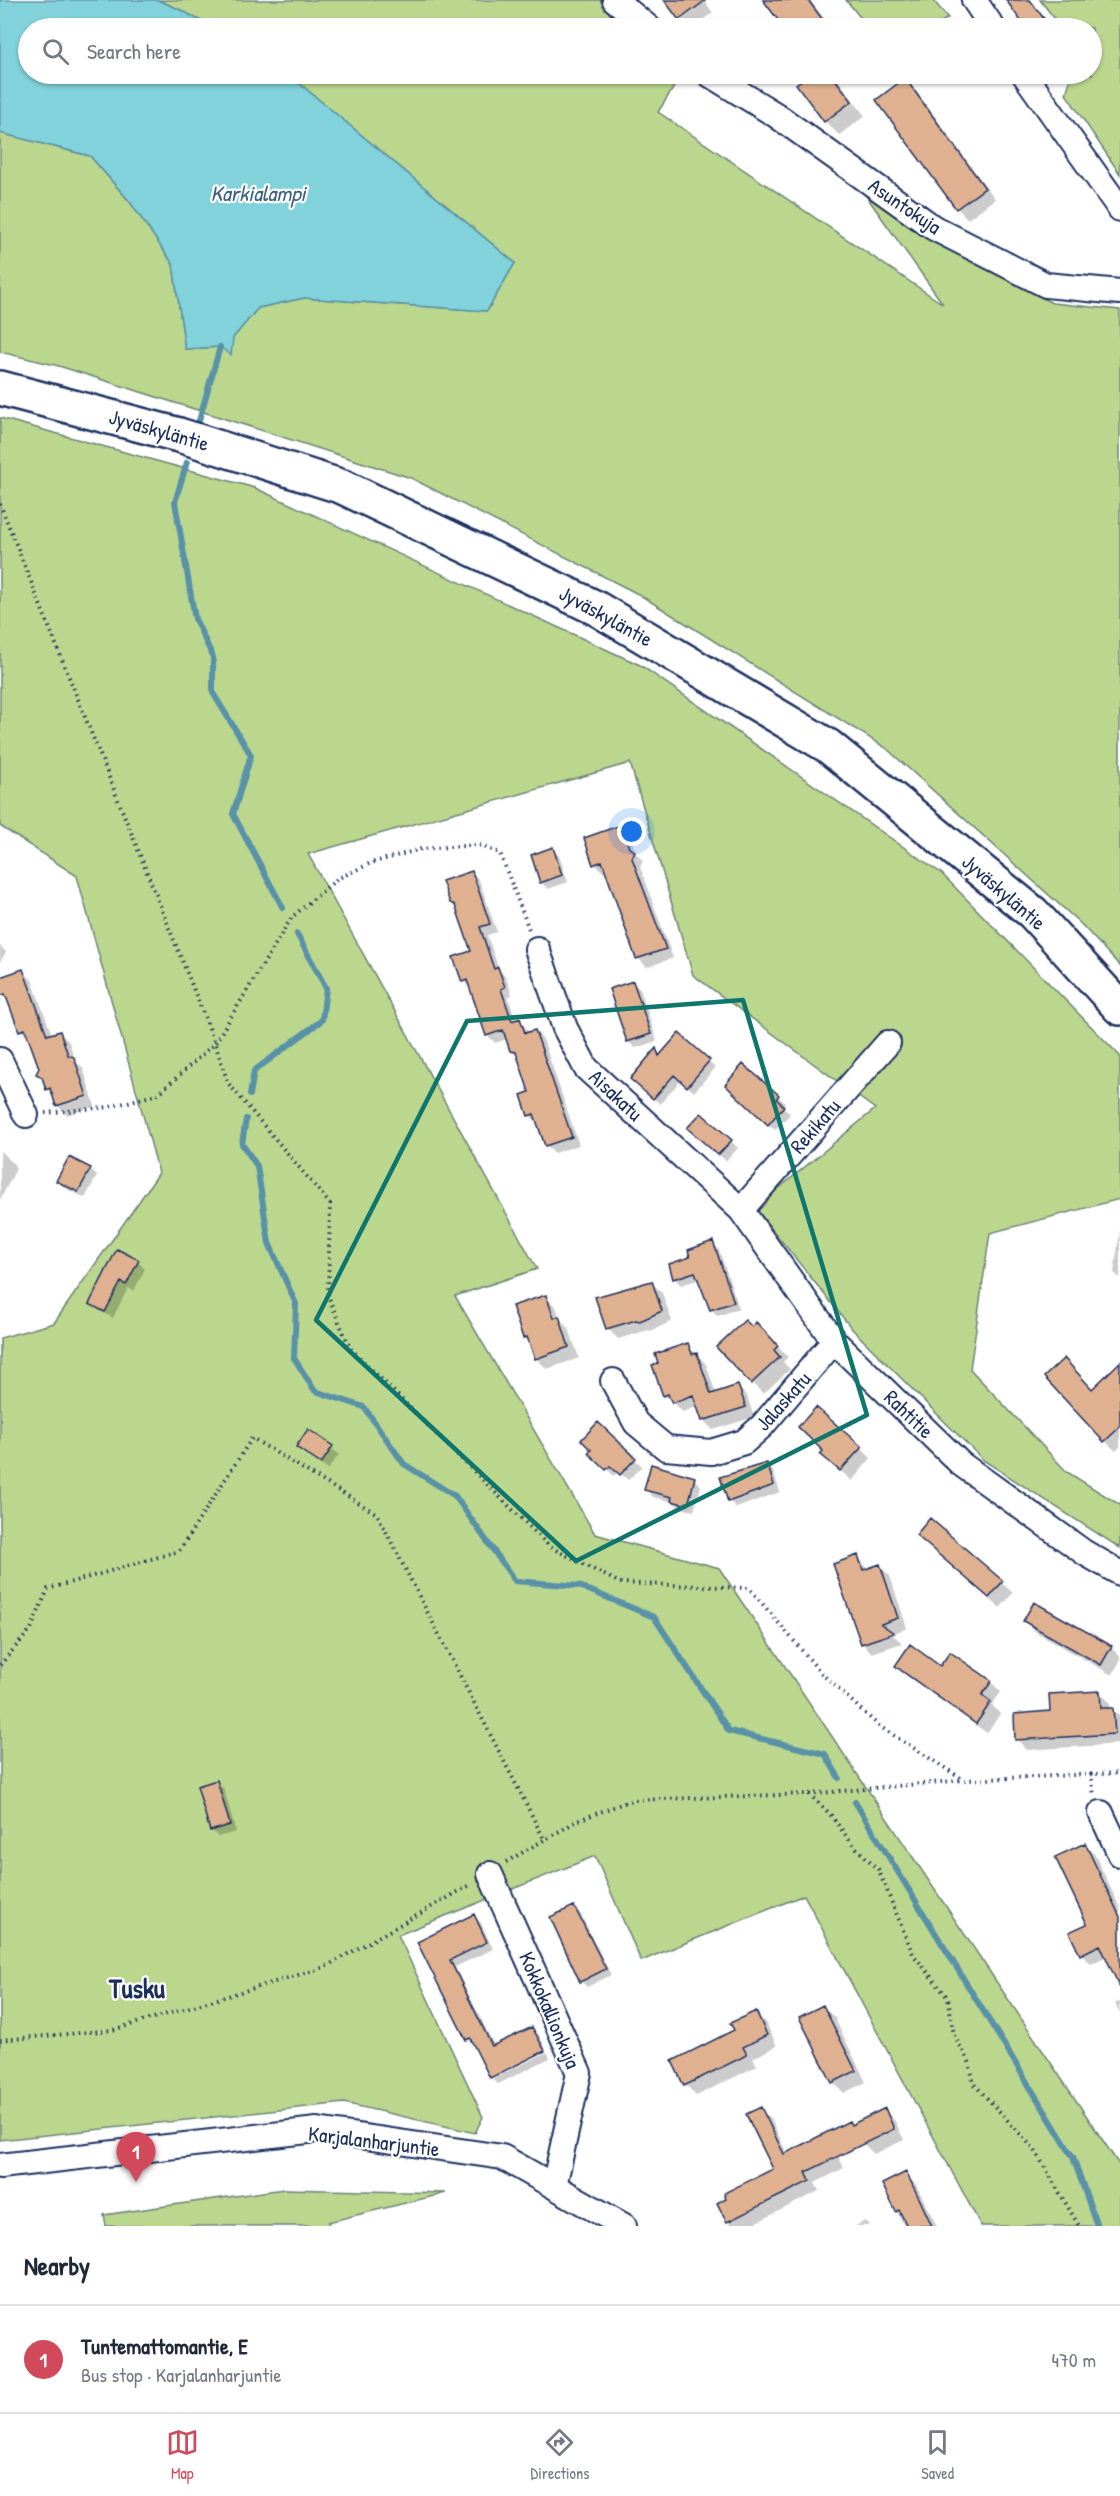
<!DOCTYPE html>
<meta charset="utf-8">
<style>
body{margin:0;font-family:"Patrick Hand",sans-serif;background:#f2f2f3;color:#1f2937}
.you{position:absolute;left:632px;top:832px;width:21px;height:21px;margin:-15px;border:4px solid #fff;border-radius:50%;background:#1a73e8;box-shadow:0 0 0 9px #1a73e833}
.badge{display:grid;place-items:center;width:39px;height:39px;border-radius:50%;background:#d1495b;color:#fff;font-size:20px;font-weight:700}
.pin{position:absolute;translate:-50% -50px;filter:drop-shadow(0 2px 3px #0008)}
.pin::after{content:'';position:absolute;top:32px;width:21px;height:18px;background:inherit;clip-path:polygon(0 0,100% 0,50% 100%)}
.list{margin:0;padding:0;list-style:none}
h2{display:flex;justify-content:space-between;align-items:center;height:78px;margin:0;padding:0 24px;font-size:26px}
h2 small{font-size:20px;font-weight:400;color:#747a83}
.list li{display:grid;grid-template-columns:39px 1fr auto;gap:18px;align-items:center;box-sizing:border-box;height:108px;padding:0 24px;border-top:2px solid #e0e1e3}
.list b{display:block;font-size:22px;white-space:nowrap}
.list p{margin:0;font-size:20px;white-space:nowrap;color:#747a83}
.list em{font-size:20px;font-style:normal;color:#747a83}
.icon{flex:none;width:33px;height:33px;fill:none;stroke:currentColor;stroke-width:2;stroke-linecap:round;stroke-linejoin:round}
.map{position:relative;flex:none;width:1120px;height:2226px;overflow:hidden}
.search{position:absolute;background:#fff;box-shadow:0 2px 4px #0004;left:18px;right:18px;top:18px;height:66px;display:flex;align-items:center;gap:15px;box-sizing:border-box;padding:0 21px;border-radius:33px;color:#747a83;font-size:22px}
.sheet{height:186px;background:#fff}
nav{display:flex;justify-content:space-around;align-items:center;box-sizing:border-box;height:84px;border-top:2px solid #e0e1e3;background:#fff;font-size:16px;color:#747a83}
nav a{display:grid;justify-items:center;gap:3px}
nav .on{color:#d1495b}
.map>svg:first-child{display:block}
.green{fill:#bbd78e;stroke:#6b8376;stroke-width:1.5}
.water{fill:#81d2da;stroke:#5891a8;stroke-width:1.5}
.shadow{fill:#0003}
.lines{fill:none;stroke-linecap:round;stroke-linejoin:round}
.stream{stroke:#5891a8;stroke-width:6}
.building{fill:#e0b191;stroke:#1b2f5e;stroke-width:1.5}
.minor-casing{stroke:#1b2f5e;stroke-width:28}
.highway-casing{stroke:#1b2f5e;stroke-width:38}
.path{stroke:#1b2f5e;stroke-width:4;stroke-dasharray:1.5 4.5;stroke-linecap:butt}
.minor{stroke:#fff;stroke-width:24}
.highway{stroke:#fff;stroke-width:33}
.marked{fill:none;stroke:#0f766e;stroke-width:4.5;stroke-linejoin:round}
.labels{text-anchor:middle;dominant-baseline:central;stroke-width:4.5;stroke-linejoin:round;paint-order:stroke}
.street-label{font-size:21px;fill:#1b2f5e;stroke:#fff}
.water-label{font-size:22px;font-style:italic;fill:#3a6083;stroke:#fff}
.district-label{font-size:27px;font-weight:bold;fill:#1b2f5e;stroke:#fff}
</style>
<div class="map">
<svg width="1120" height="2226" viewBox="0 0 1120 2226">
<rect width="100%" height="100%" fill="#fff"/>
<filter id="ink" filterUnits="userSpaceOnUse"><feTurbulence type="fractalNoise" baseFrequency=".0167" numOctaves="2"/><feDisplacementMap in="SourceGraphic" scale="12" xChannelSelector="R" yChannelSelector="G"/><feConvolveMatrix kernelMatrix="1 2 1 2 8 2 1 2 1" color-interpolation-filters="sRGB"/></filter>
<g filter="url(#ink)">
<path class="green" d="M158 0H600L620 28H213L183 11Z
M846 0H933L948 18 932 28H869Z
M1040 0H1120V174L1066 94 1072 74H1092V28H1062Z
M288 74H678L681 76 658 112 943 304 864 193 930 240 1052 303 1120 310V966L1081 924 886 748 640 595 411 478 59 366 0 352V133L90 156 130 202 173 264 185 349 220 347 233 338 258 308 304 298 487 311 515 263Z
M0 418 255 488 640 665 941 873 1120 1056V1199L990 1233 970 1369 1067 1472 1120 1505V1548L983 1460 853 1330 755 1208 875 1109 693 975 630 763 308 854 537 1269 455 1296 595 1534 719 1568 1120 2166V2226H981L804 1895 641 1961 595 1856 398 1935 483 2117 475 2133 344 2103 0 2140V1338L54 1323 159 1173 77 876 0 826Z
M284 2189 446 2193 328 2222 329 2226H106L104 2215Z"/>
<path class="water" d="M0 0H158L183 11 213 28H28V74H288L515 263 487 311 304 298 258 308 233 338 231 355 220 347 185 349 173 264 130 202 90 156 0 133Z"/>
<path class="shadow" d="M666 0H704L713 13 689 28Z
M765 0H810L831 28H786Z
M1007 0H1031L1052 28H1028Z
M813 74H847L838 80 865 116 839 135 825 121 798 85Z
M905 80 916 91 995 199 968 219 957 208Z
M621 827 630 836 636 853 643 861 640 867 673 958 647 967 638 958 607 871 604 873 595 864Z
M552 849 559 856 568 882 548 889 541 882Z
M471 872 479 880 497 932 487 935 499 970 506 977 512 995 508 997 516 1021 520 1020 529 1033 535 1031 543 1039 579 1145 554 1153 546 1145 538 1123 529 1115 531 1093 519 1058 511 1050 507 1039 495 1043 487 1035 472 989 463 981 472 952 457 909 451 902Z
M0 946 6 952 0 962Z
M23 971 32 980 52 1035 59 1032 69 1042 75 1061 83 1068 95 1106 67 1115 58 1106 55 1096 47 1089 44 1079 38 1073 40 1068 31 1041 21 1030 10 1003 0 991V979Z
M633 983 640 989 657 1041 635 1048 628 1041Z
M679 1035 715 1068 694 1092 681 1080 660 1104 638 1085 656 1050 662 1055Z
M727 1085 778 1096 785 1103 782 1106 790 1114 775 1130Z
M696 1135 731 1141 738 1148 726 1161Z
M0 1151 14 1164 16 1169 0 1200Z
M90 1169 97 1176 85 1198 65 1188 58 1181Z
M1120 1230V1278L1114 1273Z
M713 1243 719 1250 739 1308 718 1316 711 1309 700 1279 681 1285 675 1279 670 1265 692 1258Z
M138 1262 145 1269 134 1291 128 1288 113 1318 98 1310 91 1303Z
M651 1282 662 1293 672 1321 651 1331 648 1330 618 1339 608 1329 597 1298Z
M546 1297 556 1307 561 1320 569 1329 579 1358 547 1369 536 1358 532 1344 524 1337Z
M752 1328 767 1335 788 1357 783 1362 790 1369 763 1394 718 1347Z
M687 1345 706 1364 716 1394 738 1387 747 1396 754 1417 713 1430 704 1421 699 1406 683 1412 664 1395Z
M1120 1364V1447L1116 1451 1105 1441 1092 1390Z
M598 1424 642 1466 628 1480 618 1471 614 1476 590 1453 593 1450Z
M308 1431 339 1454 328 1470 298 1447Z
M861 1448 871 1458 852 1481 833 1464 825 1451Z
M766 1464 773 1471 780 1492 736 1508 730 1501Z
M694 1479 701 1486 694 1511 679 1508 674 1502 653 1497 646 1490Z
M930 1520 1013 1593 1000 1608 929 1545Z
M858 1557 869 1570 880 1566 890 1576 907 1628 892 1634 902 1643 872 1653 862 1643Z
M1025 1621 1111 1647 1120 1656V1661L1112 1675 1036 1632Z
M897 1666 940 1668 991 1682 1001 1692 992 1705 1000 1714 987 1733 907 1676Z
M1100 1692 1110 1703V1709L1120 1716V1744L1027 1750 1017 1739 1052 1713Z
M217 1782 224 1789 236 1832 218 1837 211 1830Z
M1085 1845 1095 1855 1120 1908V1985L1107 1956 1091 1964 1082 1954 1071 1932 1089 1924Z
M574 1907 580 1913 611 1975 587 1987 581 1981Z
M474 1916 481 1923 493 1949 455 1967 495 2047 532 2028 539 2035 546 2049 491 2076V2078L475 2045 467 2039 420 1943Z
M1120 2001V2013L1115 2003Z
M823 2007 834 2017 866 2082 844 2093 833 2082 801 2017Z
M755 2013 766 2023 777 2046 753 2058 757 2066 696 2096 686 2085Z
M547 2052 550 2058 498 2084 492 2079Z
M760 2109 771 2119 787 2154 833 2146 844 2168 815 2183 819 2191 749 2226H733L728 2221 775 2169Z
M884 2110 895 2121 904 2140 874 2154 864 2144Z
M906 2174 916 2185 937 2226H904L884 2185Z
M865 2221 870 2226H855Z"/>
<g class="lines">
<path class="stream" d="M198 424 220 347
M187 462 175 502 195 619 213 657V693L251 755 233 814 283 908
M250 1095 254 1071 322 1020 326 988 297 934
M246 1119 242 1144 257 1166 269 1243 296 1304 294 1358 315 1391 364 1407 404 1464 455 1496 515 1581 579 1586 654 1617 729 1731 825 1754 839 1778
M855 1802 1073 2157 1097 2226"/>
</g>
<path class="building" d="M664 0H706L679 20Z
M763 0H808L829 28H784Z
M1006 0H1030L1051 28H1026Z
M810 74H831L852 101 824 122 796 84Z
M905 78 985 188 956 209 876 100Z
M621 825 629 848 635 851 632 858 666 949 636 959 602 861 593 865 584 838Z
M553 847 562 875 540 883 531 855Z
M472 871 490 924 480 927 494 969 498 967 505 987 501 989 512 1021 520 1018 525 1033 535 1030 572 1137 545 1146 534 1114 528 1116 521 1095 529 1092 516 1052 510 1051 503 1030 486 1036 467 980 462 982 453 957 471 951 455 905 450 903 442 881Z
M23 969 47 1035 60 1031 68 1055 74 1057 87 1096 56 1106 50 1088 46 1090 42 1077 36 1074 39 1068 25 1029 19 1031 5 994 0 996V977Z
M633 981 651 1034 627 1042 609 989Z
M679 1033 710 1060 687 1087 674 1075 653 1099 630 1079 656 1048 659 1056Z
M743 1064 779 1095 776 1099 784 1106 768 1125 725 1085Z
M701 1113 732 1140 718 1155 687 1128Z
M69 1157 91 1168 78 1192 56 1181Z
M713 1241 734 1302 710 1310 695 1272 673 1279 669 1264 690 1257 688 1250Z
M117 1249 139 1260 126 1285 121 1282 105 1312 89 1304Z
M652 1281 662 1311 640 1321 636 1320 606 1329 595 1297Z
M546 1295 554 1318 559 1316 569 1347 535 1359 527 1337 523 1338 512 1306Z
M745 1320 752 1327 756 1322 773 1340 778 1346 774 1350 780 1357 751 1384 716 1347Z
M688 1343 692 1354 697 1353 711 1394 738 1385 746 1407 702 1421 693 1395 672 1403 668 1394 663 1396 652 1365 658 1363 655 1354Z
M1064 1358 1092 1389 1120 1362V1427L1104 1442 1044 1377Z
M816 1407 862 1447 840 1471 820 1454 823 1451 798 1427Z
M598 1422 636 1458 620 1475 610 1466 606 1470 588 1453 591 1450 581 1440Z
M308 1429 333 1446 321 1464 296 1447Z
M767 1463 774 1485 728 1502 720 1477Z
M651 1464 695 1477 688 1505 671 1501 672 1497 644 1490Z
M930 1518 1003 1581 989 1598 916 1535Z
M858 1555 863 1570 880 1564 898 1618 881 1624 894 1633 861 1644 833 1564Z
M1034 1602 1112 1646 1101 1665 1023 1621Z
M910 1644 940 1666 950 1652 992 1681 982 1695 991 1702 976 1724 895 1666Z
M1100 1691 1101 1708H1113L1115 1734 1015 1740 1014 1714 1050 1711 1049 1694Z
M217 1780 230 1825 210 1831 197 1786Z
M1085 1843 1120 1917V1988L1100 1945 1080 1955 1069 1932 1087 1924 1055 1857Z
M574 1906 606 1969 580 1982 550 1917Z
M474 1914 487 1942 450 1960 492 2046 532 2027 545 2051 490 2078 470 2038 466 2040 417 1942Z
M823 2005 856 2071 832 2083 799 2017Z
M756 2011 767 2035 743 2047 747 2055 684 2086 672 2061 734 2030 730 2023Z
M761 2107 784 2154 849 2121 851 2125 885 2108 894 2129 806 2172 810 2181 727 2222 717 2203 726 2198 724 2193 773 2169 746 2114Z
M906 2172 920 2200 932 2226H907L899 2210 896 2212 882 2184Z"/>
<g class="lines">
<defs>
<path id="minor" d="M615 0 649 28
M974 0 993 28
M709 74 776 115 934 228 1046 285 1120 292
M1024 74 1120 209
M537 949 565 1028 586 1068 741 1210 834 1341 961 1464 1085 1553 1120 1573
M0 1060 26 1115
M741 1210 888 1043
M613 1381 636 1423 666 1448 711 1452 744 1442 762 1426 834 1341
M1101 1813 1120 1854
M490 1874 579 2073 554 2186
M0 2166 317 2130 502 2157 624 2226"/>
<path id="highway" d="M0 388 179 435 343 487 596 608 828 746 1033 913 1120 1008"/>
</defs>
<use href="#minor" class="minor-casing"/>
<use href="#highway" class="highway-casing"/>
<path class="path" d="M0 504 215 1043 228 1083 330 1204 328 1296 350 1348 550 1547 620 1583 749 1588 822 1674 879 1726 964 1780
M45 1113 109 1107 158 1094 215 1043 292 917 337 879 371 863 421 849 479 845 500 853 530 932
M0 1665 31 1629 48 1589 179 1551 252 1438 377 1514 544 1839
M1091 1773 1094 1796
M809 1794 830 1814 853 1845 878 1869 913 1954 948 1998 954 2035 969 2062 974 2084 1034 2149 1079 2226
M506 1862 579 1820 632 1800 808 1794 964 1780 1120 1773
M0 2040 113 2030 325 1967 472 1884"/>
<use href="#minor" class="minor"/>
<use href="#highway" class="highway"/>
</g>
</g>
<path class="marked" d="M743 1000 867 1415 576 1561 316 1320 467 1021Z"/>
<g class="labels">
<g class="street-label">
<text transform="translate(905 206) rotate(34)">Asuntokuja</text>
<text transform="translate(159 430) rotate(16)">Jyväskyläntie</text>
<text transform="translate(606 616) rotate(29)">Jyväskyläntie</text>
<text transform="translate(1004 892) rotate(41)">Jyväskyläntie</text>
<text transform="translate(616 1095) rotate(43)">Aisakatu</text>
<text transform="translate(815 1126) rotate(-49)">Rekikatu</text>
<text transform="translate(783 1401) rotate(-48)">Jalaskatu</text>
<text transform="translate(909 1414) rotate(44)">Rahtitie</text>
<text transform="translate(550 2010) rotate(67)">Kokkokallionkuja</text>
<text transform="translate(374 2141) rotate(7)">Karjalanharjuntie</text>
</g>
<g class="water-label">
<text x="258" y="193">Karkialampi</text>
</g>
<g class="district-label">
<text x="137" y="1988">Tusku</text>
</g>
</g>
</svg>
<div class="you"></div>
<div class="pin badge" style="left:136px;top:2182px">1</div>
<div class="search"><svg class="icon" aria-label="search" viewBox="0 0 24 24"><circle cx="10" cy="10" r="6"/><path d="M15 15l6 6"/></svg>Search here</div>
</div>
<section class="sheet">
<h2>Nearby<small></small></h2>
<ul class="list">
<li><span class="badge">1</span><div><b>Tuntemattomantie, E</b><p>Bus stop · Karjalanharjuntie</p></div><em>470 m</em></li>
</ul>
</section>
<nav>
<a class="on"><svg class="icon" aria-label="map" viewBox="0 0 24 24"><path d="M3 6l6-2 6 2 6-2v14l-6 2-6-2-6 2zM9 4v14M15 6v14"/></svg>Map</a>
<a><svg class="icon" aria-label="directions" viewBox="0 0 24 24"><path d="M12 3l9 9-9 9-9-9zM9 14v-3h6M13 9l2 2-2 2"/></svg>Directions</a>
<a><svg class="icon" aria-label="saved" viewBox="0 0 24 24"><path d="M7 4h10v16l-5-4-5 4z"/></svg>Saved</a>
</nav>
